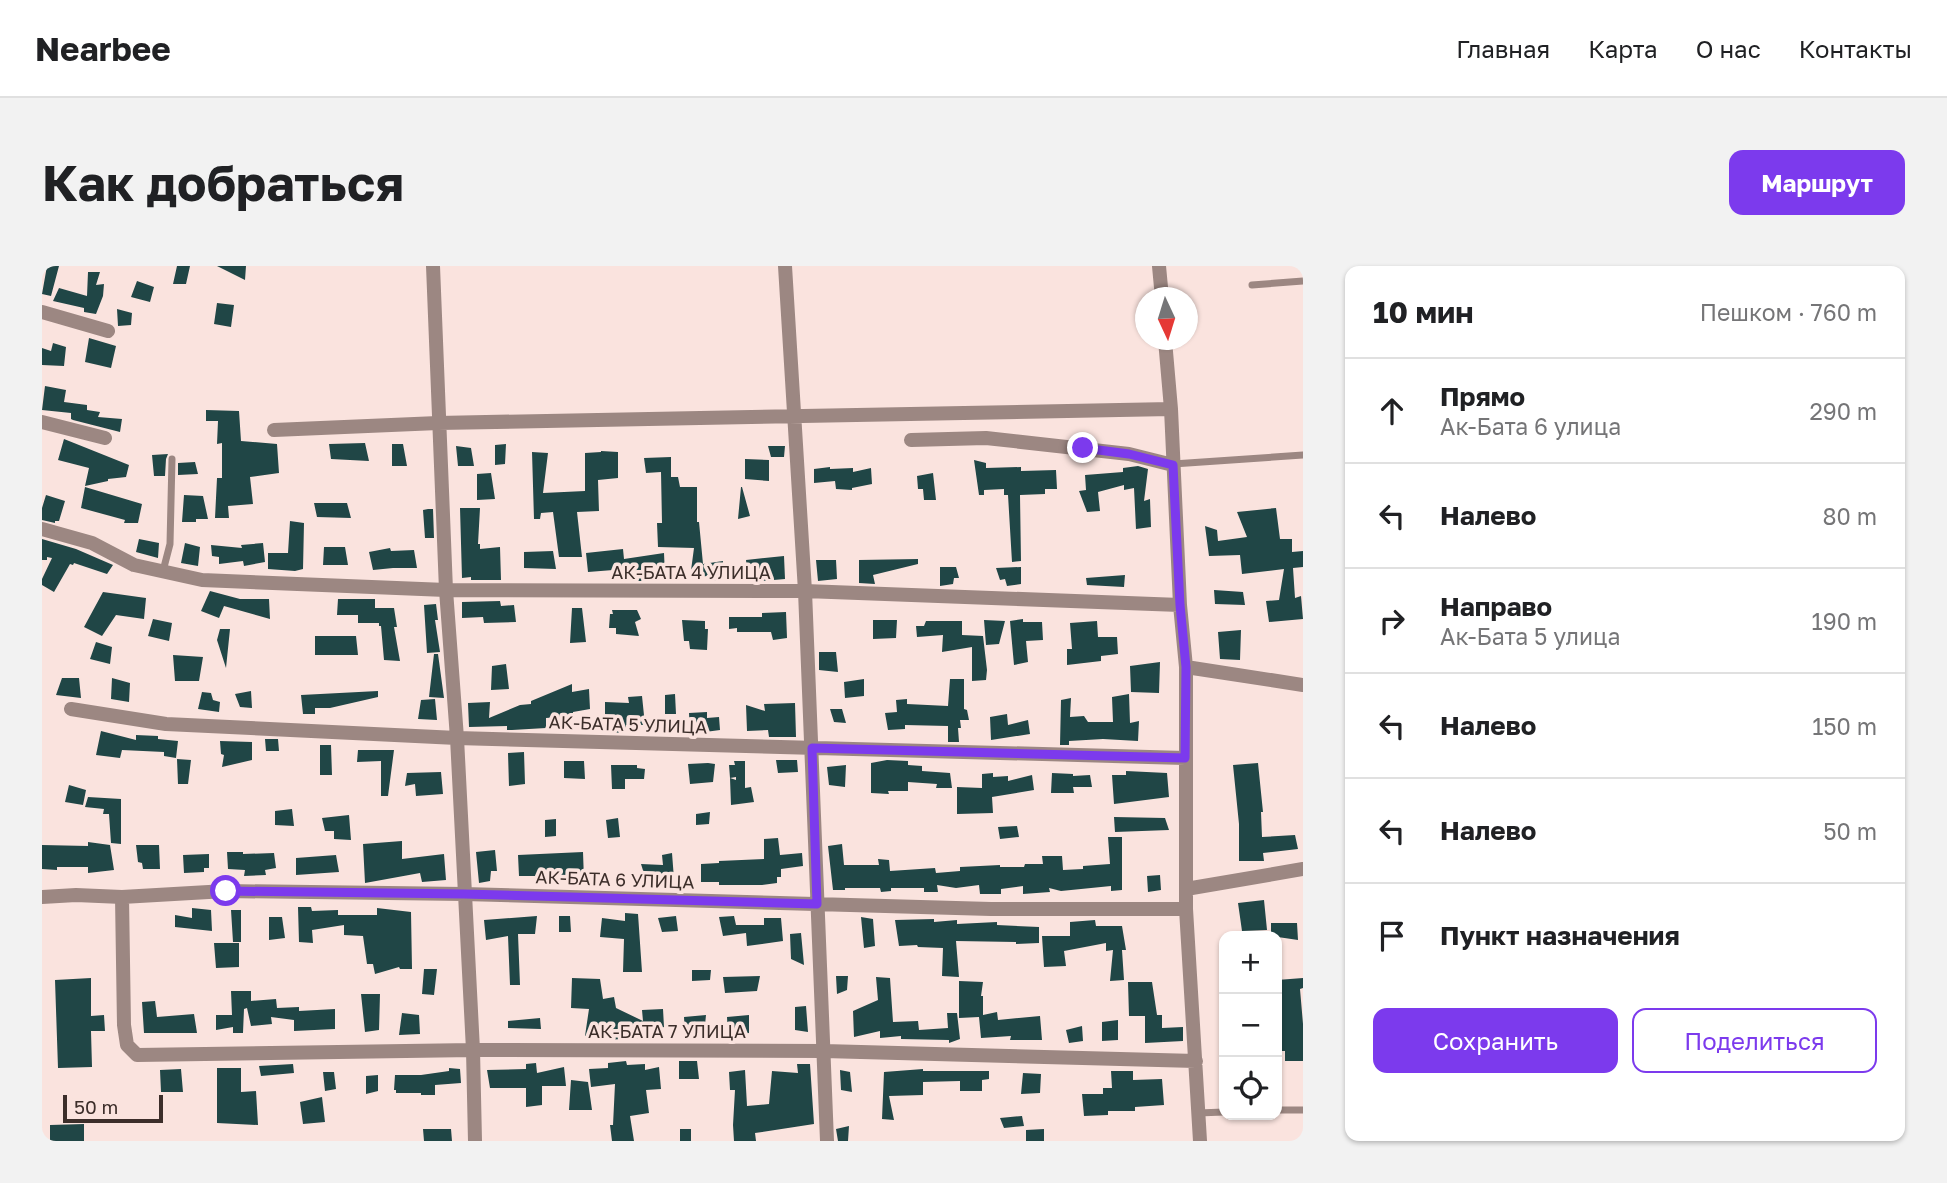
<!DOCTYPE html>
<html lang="ru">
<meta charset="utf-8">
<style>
body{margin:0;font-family:"Golos Text",sans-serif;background:#f2f2f2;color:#202124}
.controls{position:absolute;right:21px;bottom:21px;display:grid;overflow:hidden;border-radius:14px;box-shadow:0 2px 5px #0004}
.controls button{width:63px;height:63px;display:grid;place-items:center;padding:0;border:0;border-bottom:2px solid #e0e0e0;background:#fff;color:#202124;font:35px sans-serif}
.compass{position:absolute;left:1093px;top:21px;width:63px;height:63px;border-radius:50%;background:#fff;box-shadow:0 2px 5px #0004;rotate:176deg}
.scale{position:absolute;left:21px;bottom:18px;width:100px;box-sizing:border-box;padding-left:7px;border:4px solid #3c2e2a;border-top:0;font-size:19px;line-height:24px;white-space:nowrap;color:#3c2e2a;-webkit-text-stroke:5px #fae3de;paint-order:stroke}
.stop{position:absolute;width:21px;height:21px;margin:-16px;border:5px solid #7c3aed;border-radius:50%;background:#fff}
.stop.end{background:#7c3aed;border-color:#fff;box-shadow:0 2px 7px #0008}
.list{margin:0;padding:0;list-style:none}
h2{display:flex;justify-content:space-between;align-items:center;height:91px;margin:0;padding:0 28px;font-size:30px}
h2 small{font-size:23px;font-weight:400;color:#757577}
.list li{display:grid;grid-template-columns:46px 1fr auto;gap:21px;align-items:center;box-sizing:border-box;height:105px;padding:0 28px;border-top:2px solid #e0e0e0}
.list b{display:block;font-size:26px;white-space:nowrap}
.list p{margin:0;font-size:23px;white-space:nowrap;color:#757577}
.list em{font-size:23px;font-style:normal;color:#757577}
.actions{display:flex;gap:14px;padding:21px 28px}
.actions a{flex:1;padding:16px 0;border:2px solid #7c3aed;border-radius:14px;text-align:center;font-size:24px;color:#7c3aed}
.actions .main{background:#7c3aed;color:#fff}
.icon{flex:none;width:38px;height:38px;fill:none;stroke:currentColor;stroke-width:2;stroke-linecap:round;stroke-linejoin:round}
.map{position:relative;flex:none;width:1261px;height:875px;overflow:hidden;border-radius:14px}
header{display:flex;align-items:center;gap:42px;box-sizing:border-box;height:98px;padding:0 35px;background:#fff;border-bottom:2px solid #e0e0e0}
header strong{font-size:33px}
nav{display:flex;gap:38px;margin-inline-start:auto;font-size:24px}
.intro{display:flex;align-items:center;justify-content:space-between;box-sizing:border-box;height:168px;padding:0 42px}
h1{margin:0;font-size:49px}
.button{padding:18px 32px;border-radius:14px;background:#7c3aed;color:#fff;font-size:24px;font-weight:700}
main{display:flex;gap:42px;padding:0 42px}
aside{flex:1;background:#fff;border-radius:14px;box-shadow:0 2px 5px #0004}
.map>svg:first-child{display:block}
.building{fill:#204646}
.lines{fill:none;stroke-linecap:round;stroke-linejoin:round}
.lane{stroke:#9c8782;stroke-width:7}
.street{stroke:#9c8782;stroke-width:14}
.route{stroke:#7c3aed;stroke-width:9}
.labels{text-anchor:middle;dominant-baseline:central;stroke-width:7;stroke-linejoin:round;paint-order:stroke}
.street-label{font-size:18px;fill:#3c2e2a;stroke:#fae3de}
</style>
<header>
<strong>Nearbee</strong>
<nav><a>Главная</a><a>Карта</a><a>О нас</a><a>Контакты</a></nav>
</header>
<div class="intro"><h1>Как добраться</h1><a class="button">Маршрут</a></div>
<main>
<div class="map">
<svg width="1261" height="875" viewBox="0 0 1261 875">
<rect width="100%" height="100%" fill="#fae3de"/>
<path class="building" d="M5 0H17L9 30 0 28Z
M135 0H148L144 18H131Z
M175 0H204L203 14Z
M46 6H58L54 19 62 18 61 30 54 48 42 46V42L11 35 17 22 45 30Z
M95 15 112 21 108 36 89 31Z
M175 37 192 39 189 61 172 58Z
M75 43 90 47 89 59 76 60Z
M47 72 74 80 69 102 43 96Z
M11 77 24 81 22 100 0 99V82L9 85Z
M3 120 24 124 22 136 45 139V144L58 146 56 151 80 153 78 166 31 154 29 153V147L0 144Z
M164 144 197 145 199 175 235 178 237 207 208 211 211 238 186 240 187 252H173L175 212H180V177L175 178 176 155H164Z
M22 173 87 199 84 211 66 213V215L43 220 47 202 16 194Z
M323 177 327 195 289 193 287 178Z
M350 178H361L365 200H350Z
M464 178 463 198 453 199V179Z
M414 180 429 182 432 200H416Z
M726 180H743L742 191H729Z
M559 185 576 186V212L556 214 557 245 535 246 540 291H517L511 246 499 247 498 253H492L490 186 506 187 501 227 543 225V187L559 186Z
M126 188 124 193 123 210H112L110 189Z
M629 191V211H636L638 221H655V256H657L661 298 681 295 680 315H665V310L648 312 652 282 616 281 615 257H620L619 206 604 207 602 192Z
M703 193 727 194V215L703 213Z
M932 194 944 197V202L979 201V205L1014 204 1015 223H1003V228L978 229 979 295 970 296 966 229H962V223L942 224V229H937Z
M153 196 156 208 136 209V197Z
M1096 200 1106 203 1102 235 1108 233 1109 261 1094 263 1092 222 1082 224V219L1056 226 1058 245 1045 246 1037 225 1044 224 1043 209 1081 206V202Z
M788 201V203L811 202V206L829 202 830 218 810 222V224L794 223 793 215 772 217V203Z
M449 207 453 233 435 234V208Z
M891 207 894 234H882L881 223H876L875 210Z
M43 221 100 238 96 257H82L83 254 39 242Z
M699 221H700L708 250 696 253Z
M4 229 23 235 17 255H13V257L0 254V242Z
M142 229 161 230 166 253H154V256H140Z
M272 237H305L309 252 275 251Z
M418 242H438L436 278H438V283L458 281 459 314H429V311L420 312Z
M1234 242 1238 273H1250V286L1261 285V301L1251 302 1253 332 1259 330 1261 353 1227 356 1224 335 1237 334 1242 303 1200 308 1198 289 1167 290 1163 260 1175 264 1176 275 1205 271 1195 246Z
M386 243H391L392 272H383L381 244Z
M248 255 262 257 261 303 253 305 226 303V287H246Z
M0 273 34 283 71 299 65 308 32 297 31 299 28 298 12 326 0 319V313L10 292 5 291V294H0Z
M97 273 117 277 116 292 94 286Z
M143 277 158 281 156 300 139 297Z
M221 277 223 296 202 300 201 295 177 298V291L170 290 169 279 200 282 199 279Z
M282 281H303L306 299H281Z
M348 282 349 285 372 284 375 302H351L331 304 327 286Z
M581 283 582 293 622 287 623 310 607 311V315H583L584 303 546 306 544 287Z
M511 285 514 303 482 302V286Z
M742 290 743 313 720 315 706 312 704 294Z
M876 293V298L831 309 833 318 817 317V294Z
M774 294H794L795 313 776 315Z
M898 301H914L917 312H912L911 318 898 320Z
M979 301V318L965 320 963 313 958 314 954 302Z
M1083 309 1082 321 1045 319 1044 312Z
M1172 324 1201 326 1203 339 1173 338Z
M168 325 198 333H227L228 353 182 340 177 352 159 345Z
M61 326 104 332 102 353 74 349 60 370 42 361Z
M296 333H333V342H352L355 361H352L358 395 342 394 339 360H337V357H316V349H295Z
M458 335 459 340 472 339 474 356 442 357 441 351 420 352V336Z
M394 338 396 354H393L398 386 385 387 382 339Z
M530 342H540L544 376 528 377Z
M570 344H595L599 353 593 356 597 370 574 368V362H567L568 348H571Z
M744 346 745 372 731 374 729 366H695V362L687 363V351H720V347Z
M111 353 130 357 127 375 106 370Z
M981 353V356H1000L1001 374 984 375 986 396 972 399 968 355Z
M640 354 663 355V363H666L665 384 648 383 647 375H642Z
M831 354H855L854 372 831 373Z
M942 354 963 355 957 378 944 379Z
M884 355H920V369L941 370 945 404 944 414 930 415V381L900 386 901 369 875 371 874 360H882Z
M1055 355 1056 371H1075L1076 388 1059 390V395L1025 399V383H1030L1028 357Z
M178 363H188L184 402 175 374Z
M1199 364 1198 394 1178 393 1176 366Z
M273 370H314L316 389H273Z
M54 376 70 381 68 398 48 393Z
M777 386H794L796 406 777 404Z
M392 388H396L402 432 387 431Z
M131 389 161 391 157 415H133Z
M1118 396 1117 427 1089 426 1088 400Z
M464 398 467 423 449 424 450 400Z
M20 412H37L39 432 14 429Z
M70 412 88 417 87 436 69 433Z
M822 413V430L803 432 802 416Z
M908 413H922V443L925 444 927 454H918L919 462H916L917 476H906V460L863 459V463L846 464 843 447 855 446 854 434 865 433V438L906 440Z
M530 418V426L547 423 548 443 531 446V450L504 452V462L470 464H465V460L427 461 426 437 448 436 447 452 478 439 489 438V435Z
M209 425 210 442 198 441 193 428Z
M336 425V431L288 442H273V448H261L259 429Z
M160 426 169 427 171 434 178 436 177 446 156 443Z
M633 428 634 448H623V429Z
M1087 428 1088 457 1097 455 1096 475 1061 473 1027 475V479H1018L1019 434 1029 432 1028 451 1042 450 1046 456H1071L1070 431Z
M600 430 603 459H584V467L563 466V436L587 437 586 431Z
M393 433 395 454 376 453 379 434Z
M753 437 754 471H727L726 464 705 465 704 439 723 445 722 438Z
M788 443H800L804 457 792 456Z
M665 446V452L677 451 678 464 648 468 647 447Z
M965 448 966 459 986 454 988 468 949 474 948 451Z
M59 465 94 474V469L116 470V473L136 475 134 492 122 490V486L80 484 78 492 54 489Z
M223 473H236L237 485H224Z
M178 475 210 476V494L180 501 182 489 179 488Z
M278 479H289L290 509H278Z
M316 484H352L346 530H339V495L315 496Z
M482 486 483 518 467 520 466 487Z
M135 493 149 494 146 518H136Z
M734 494H755L756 506 736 507Z
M845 494 866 495V499L880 500V505L908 507 910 522H894L895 518 866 516V525H846L847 528 829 527V497Z
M522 495H542L543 513 522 512Z
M692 495H703V522L709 521 712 536 689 539 688 512 694 514V511L688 512 687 499H693Z
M666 497 673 498 671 516 648 518 646 498Z
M1216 497 1221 546H1219L1220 571 1253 569 1256 583 1221 587 1222 595H1197V558L1191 499Z
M569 499H595V502L603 503 602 513H583V523H570Z
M804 499 803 521 787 519 785 501Z
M1084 505 1125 507 1127 531 1072 538 1070 509H1084Z
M399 506 401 528 374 530 373 518 363 520 365 507Z
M951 507V511L966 510V515L990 509 992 524 950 531 951 547 915 548V521L940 522V508Z
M1010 507 1031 508V510L1048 509 1050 521H1031L1032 527H1009Z
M27 519 44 524 41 539 23 536Z
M46 531 79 533V578L69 577 67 548H61L62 543 43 541Z
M250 543 252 560 233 559V545Z
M668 546 667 558 654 559V548Z
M307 549 309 574 292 573V565H283L280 552Z
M1072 551 1123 552 1127 564 1073 566Z
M576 552 578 571 566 572 564 554Z
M514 553V570L503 571V554Z
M975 560 977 571 958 573 956 561Z
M1066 571H1080V624L1069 625V620L1019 625 1007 622 1008 626 981 628V620L959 623V628H938L937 619 914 622 895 619 896 626H882V622H849V625L839 626 838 622H803V624H791L786 580 800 578 802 599H837L836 593 847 594 848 605 893 602 894 607 918 605V601L958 599V601H982L983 598H1001L1000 590H1020L1021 604 1041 603V600L1068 598Z
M736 572 738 589 760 587 761 600 739 603V611H735V617L720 619H677V616H659V598L677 597V595L722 593V573Z
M360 575V593L402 588 404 614 380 616 378 607 323 617 321 578Z
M46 576 68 579 72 604 46 607V601H15V604L0 603V579L46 580Z
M94 579H117L118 603H101L100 597 96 596Z
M453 584 455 605H449L448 615 437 617 434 586Z
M185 586H201V588L232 587 234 602 223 604 224 609 202 610 203 604 186 603Z
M541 586 542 614 495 618V610H477L476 589Z
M630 587 632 613 604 614 599 598 621 599 620 589Z
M167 588V602H162V606L142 607 141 589Z
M294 589 297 606 254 609V592Z
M1118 609 1119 624 1106 626 1105 610Z
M1222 634 1225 664 1200 665 1196 637Z
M256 641H269L270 645 296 644V649H335V642L369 646 370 703H358L357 701 333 708 331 698H325L321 670 302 669V659L270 664 271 677 257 676Z
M150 642 169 644 170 665 133 661V649L150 652Z
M189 644H199V676H191Z
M583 647 596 648 600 706H581L582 673 558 671 560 652 583 655Z
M495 650 493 668H476L478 719H468L466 670 444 674 442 654Z
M517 650H528L529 666H517Z
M634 650 636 665 620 666 616 652Z
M692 650 694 659H722V652H739L741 675 705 680 704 667 681 670 677 651Z
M227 651H240L243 672 227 674Z
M819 651 831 653 833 680 822 682Z
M892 653V656L915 654V658L955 656V659L997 661V677L974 678V676L914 675 917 711 900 710 901 682 876 681 875 679 857 680 853 654Z
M1053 654 1054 660H1080L1084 684H1080L1082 714 1068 715 1071 684 1064 685V677L1022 685 1024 700 1002 701 1000 670H1028V656Z
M1229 657H1255L1256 674 1229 670Z
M759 667 762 699 749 693 748 668Z
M172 677H197V701L174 702Z
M382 703H395L392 729 380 728Z
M650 704H669L668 714 650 715Z
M718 710 715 725 683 727 681 711Z
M794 710H806L805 724 795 728Z
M834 711 848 712 851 756 876 755 877 764 906 762 905 747H915L918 773 907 777V774L859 773V770L838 772V765L812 771 811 745 836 734Z
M49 712V750L62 749 63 765H49L50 801 16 802 13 714Z
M530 712 558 713 561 733 572 731 574 742 601 755 600 744 621 743 622 761 616 763 615 771 563 774V771L543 770 547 743 529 742Z
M1261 712V722L1258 723 1261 758V795H1243V785H1240L1235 759V714Z
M917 715 941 716 939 730H941V749L955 746 956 754 998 750 1000 774H968L969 770 939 772 937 751 917 752Z
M1086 716H1110L1115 749H1120V762L1141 761V775L1103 777V750H1087Z
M189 725H209V735L234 733 235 742 257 741V745L293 743V763L252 765V754L229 751 230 758 209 760 205 742 202 743 201 767H191V761L174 764V749H190Z
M319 728H338L337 764 323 766Z
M113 735 115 751 152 748 155 767H102L100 736Z
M764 740 766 766 753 764V741Z
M360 747 377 749 378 768 357 769Z
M664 749 662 769 643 768 642 751Z
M707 749V767L686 770 685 751Z
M498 752 499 763 466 762V755Z
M1076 754V774L1060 775V756Z
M1040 760 1041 775 1027 777 1024 764Z
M584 795 585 799 603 798V804L617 801 619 823 604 824 607 847 588 850 592 875H570L568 859H571L573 818 549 821 547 803 566 802V797Z
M637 795H655L657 813H637Z
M494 797 495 807 522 801 524 820H500V839L484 841V822H448L445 804 484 803V798Z
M251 798 252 807 219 810 217 800Z
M755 798H768L772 858 713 867 714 875H692L691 859 693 824H688L687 806 703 804 705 840 727 838 730 805 756 807Z
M175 802H199V826L214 825 216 859 175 857Z
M407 802 418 803 419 817 393 819V829H379V827H354V824H352L353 809H379L407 805Z
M139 803 141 826H119L118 804Z
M881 803V805H947V813L940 814V825H918V815L881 816V829L847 830 852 854 840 853 842 806Z
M798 804 808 806 810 826 799 824Z
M1069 805H1091V814L1120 813 1122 839 1093 841V845H1066V849L1042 850 1040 828H1061V822H1070Z
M281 806H292L294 823 283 825Z
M981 807 999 808 998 827 979 828Z
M336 809V825L324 828V810Z
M529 814 546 816 550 844H527Z
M280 831 283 856 261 858 258 836Z
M980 850 982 860 962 862 958 852Z
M42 858V875H8V859Z
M807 860 806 875H796L794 863Z
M381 863H409L410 875H382Z
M638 863H649V875H638Z
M1002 863V875H984V864Z"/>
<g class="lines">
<path class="lane" d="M1210 19 1261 15
M1131 198 1261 189
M121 305 128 278 130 193
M1235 844H1261
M1156 847 1182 846"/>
<path class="street" d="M391 0 404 324 415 472 431 784 433 875
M743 0 763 325 785 875
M1117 0 1120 32
M0 46 66 65
M1123 74 1129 143 1138 339 1144 401V643L1158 875
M0 156 63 172
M232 164 396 157 1129 143
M869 174 944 172 1087 188 1131 199
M0 263 50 277 92 299 160 314 404 324 763 325 1138 339
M1144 401 1261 419
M29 443 124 458 415 472 1143 492
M1144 623 1261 603
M0 631 34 629 80 631 184 625 422 628 949 643H1144
M80 631 82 759 85 779 95 789 431 784 782 785 1154 795"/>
</g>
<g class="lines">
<path class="route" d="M184 625 422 628 775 638 770 482 1143 492 1144 401 1138 339 1131 199 1087 188 1041 182"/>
</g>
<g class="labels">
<g class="street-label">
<text x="649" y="306">АК-БАТА 4 УЛИЦА</text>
<text transform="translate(586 458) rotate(2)">АК-БАТА 5 УЛИЦА</text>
<text transform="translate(573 613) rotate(2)">АК-БАТА 6 УЛИЦА</text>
<text x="625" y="765">АК-БАТА 7 УЛИЦА</text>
</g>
</g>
</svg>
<div class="controls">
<button>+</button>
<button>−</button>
<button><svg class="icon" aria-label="locate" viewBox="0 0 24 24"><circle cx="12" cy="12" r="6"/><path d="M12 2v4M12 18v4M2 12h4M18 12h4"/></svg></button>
</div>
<svg class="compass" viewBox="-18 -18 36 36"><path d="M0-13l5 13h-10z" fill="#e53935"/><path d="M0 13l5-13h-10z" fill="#757577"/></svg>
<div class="scale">50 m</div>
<div class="stop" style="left:184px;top:625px"></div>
<div class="stop end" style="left:1041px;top:182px"></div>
</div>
<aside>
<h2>10 мин<small>Пешком · 760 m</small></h2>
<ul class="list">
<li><svg class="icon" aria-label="ahead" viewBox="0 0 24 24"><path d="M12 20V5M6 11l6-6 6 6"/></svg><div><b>Прямо</b><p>Ак-Бата 6 улица</p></div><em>290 m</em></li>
<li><svg class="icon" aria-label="left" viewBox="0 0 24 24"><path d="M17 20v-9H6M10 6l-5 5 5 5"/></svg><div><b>Налево</b></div><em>80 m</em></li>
<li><svg class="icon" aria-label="right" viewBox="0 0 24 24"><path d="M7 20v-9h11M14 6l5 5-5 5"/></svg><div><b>Направо</b><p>Ак-Бата 5 улица</p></div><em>190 m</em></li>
<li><svg class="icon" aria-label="left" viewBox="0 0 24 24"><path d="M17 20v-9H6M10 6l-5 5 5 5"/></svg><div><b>Налево</b></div><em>150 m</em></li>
<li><svg class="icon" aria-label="left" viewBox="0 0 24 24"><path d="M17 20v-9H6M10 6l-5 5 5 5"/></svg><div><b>Налево</b></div><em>50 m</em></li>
<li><svg class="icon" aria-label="arrive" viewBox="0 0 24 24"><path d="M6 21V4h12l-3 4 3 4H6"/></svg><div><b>Пункт назначения</b></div></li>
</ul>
<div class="actions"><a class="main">Сохранить</a><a>Поделиться</a></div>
</aside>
</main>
